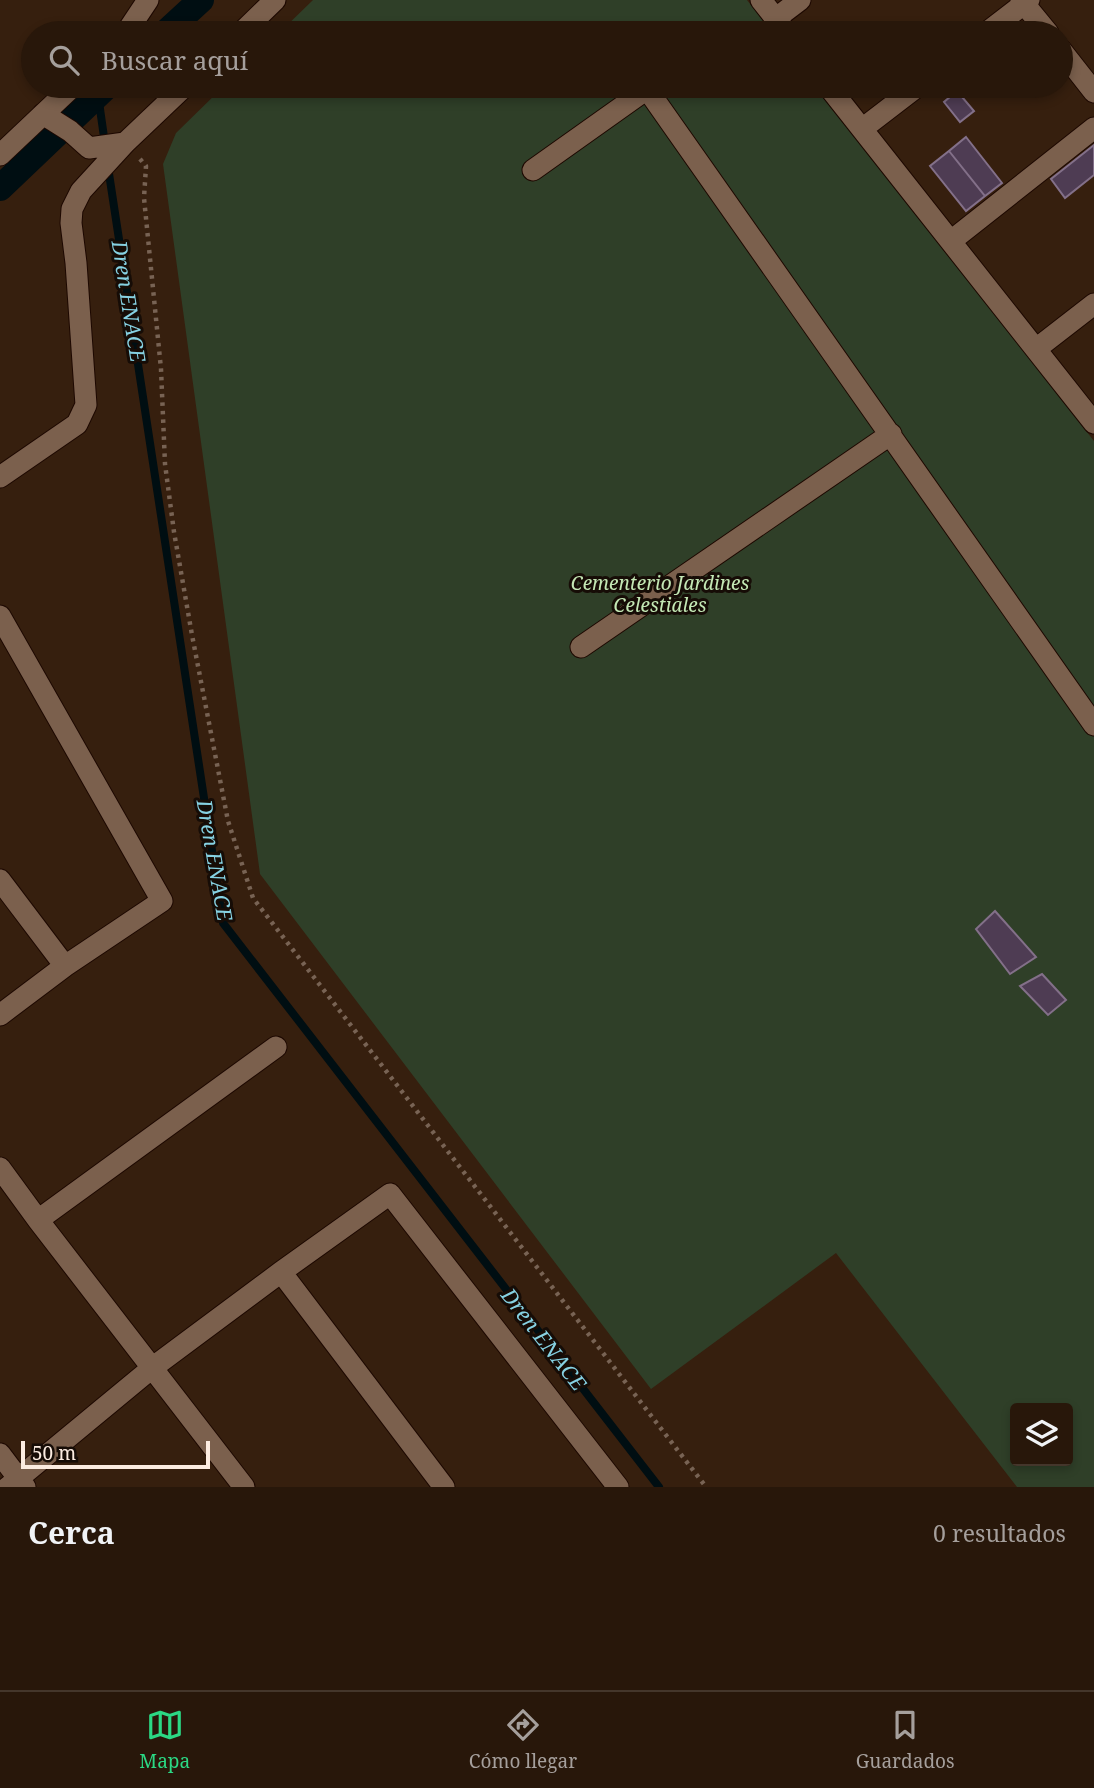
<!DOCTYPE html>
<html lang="es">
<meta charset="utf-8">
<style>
body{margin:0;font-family:"Noto Serif",serif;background:#342418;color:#f1f3f6}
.controls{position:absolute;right:21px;bottom:21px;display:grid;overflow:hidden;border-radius:7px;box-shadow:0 4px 10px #0003}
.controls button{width:63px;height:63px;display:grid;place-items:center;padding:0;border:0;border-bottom:2px solid #44362b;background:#28170a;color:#f1f3f6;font:35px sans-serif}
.scale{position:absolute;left:21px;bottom:18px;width:189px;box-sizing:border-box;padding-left:7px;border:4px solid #fcece1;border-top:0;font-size:19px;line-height:24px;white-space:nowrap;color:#fcece1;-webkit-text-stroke:5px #160c06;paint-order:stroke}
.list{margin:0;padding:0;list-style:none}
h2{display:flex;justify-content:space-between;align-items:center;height:91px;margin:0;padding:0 28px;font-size:30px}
h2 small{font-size:23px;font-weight:400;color:#a59f9c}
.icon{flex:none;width:38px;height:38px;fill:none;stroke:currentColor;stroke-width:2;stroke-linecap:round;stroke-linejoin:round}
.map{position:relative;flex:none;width:1094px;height:1487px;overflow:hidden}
.search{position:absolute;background:#28170a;box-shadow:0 4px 10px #0003;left:21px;right:21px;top:21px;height:77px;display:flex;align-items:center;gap:18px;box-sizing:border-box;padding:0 24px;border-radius:38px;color:#a59f9c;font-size:26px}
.sheet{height:203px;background:#28170a}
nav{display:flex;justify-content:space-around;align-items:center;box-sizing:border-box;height:98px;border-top:2px solid #44362b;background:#28170a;font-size:19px;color:#a59f9c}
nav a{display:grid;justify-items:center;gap:4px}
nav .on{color:#2bd884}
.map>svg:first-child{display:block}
.green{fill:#2f3f28;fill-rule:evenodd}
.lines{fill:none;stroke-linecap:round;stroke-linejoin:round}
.stream{stroke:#000e12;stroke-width:8}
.canal{stroke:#000e12;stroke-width:26}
.building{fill:#4e3c53;stroke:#837089;stroke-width:2}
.minor-casing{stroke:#1d0800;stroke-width:23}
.path{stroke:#786354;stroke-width:4.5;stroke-dasharray:3.5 5;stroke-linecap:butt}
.minor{stroke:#7b604d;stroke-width:21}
.labels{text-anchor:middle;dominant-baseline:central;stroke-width:6;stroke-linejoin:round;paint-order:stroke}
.park-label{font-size:19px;font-style:italic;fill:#c4e8b5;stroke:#160c06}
.water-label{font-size:21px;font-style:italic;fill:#86d1e2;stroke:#160c06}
</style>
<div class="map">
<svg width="1094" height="1487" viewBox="0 0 1094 1487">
<rect width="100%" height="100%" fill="#361f0e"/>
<path class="green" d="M313 0H747L773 33H279Z
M224 86H814L1094 441V1487H1017L836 1253 651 1389 260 874 163 164 176 133ZM1015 1408H1068V1461H1015Z"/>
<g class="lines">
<path class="stream" d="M98 95 105 144
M108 167 223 923 659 1487"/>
<path class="canal" d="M165 33 201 0
M0 188 107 86"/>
</g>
<path class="building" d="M957 91 974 111 960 122 944 102Z
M966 137 1002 183 985 196 949 151Z
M1094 145V175L1065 198 1051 179Z
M949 151 985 196 966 211 930 166Z
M995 911 1036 957 1010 974 976 929Z
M1042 974 1066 1000 1048 1015 1020 986Z"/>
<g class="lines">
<defs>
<path id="minor" d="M761 0 787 33
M1021 0 1048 33
M775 19 800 0
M126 33 148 0
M241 33 275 0
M986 33 1029 0
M1061 50 1094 92
M828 86 1094 423
M43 114 70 131 89 148 125 143
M862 129 918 86
M0 155 73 86
M533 170 647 89 1094 725
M951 241 1094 128
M1036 349 1094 304
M0 477 77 424 86 405 76 263 71 223 72 209 81 191 125 143 185 86
M0 616 162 901 65 966 0 1015
M581 647 891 434
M0 880 65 966
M0 1168 38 1220 244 1487
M38 1220 276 1047
M281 1272 444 1487
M0 1454 25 1487
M8 1487 152 1368 281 1272 390 1194 618 1487"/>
</defs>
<use href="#minor" class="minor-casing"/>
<path class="path" d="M140 159 146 166 144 198 161 369 165 464 174 532 192 635 228 821 253 898 706 1487"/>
<use href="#minor" class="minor"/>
</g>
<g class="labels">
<g class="park-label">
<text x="660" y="583">Cementerio Jardines<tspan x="660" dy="22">Celestiales</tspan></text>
</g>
<g class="water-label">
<text transform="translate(129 301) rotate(81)">Dren ENACE</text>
<text transform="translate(215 860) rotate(80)">Dren ENACE</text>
<text transform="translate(544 1339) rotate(52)">Dren ENACE</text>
</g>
</g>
</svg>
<div class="controls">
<button><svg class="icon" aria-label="layers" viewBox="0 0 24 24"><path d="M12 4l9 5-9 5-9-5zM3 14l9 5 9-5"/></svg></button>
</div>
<div class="scale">50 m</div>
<div class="search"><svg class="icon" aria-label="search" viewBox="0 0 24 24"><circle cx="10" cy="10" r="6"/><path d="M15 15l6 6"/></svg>Buscar aquí</div>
</div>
<section class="sheet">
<h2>Cerca<small>0 resultados</small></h2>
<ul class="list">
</ul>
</section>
<nav>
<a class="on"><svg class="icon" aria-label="map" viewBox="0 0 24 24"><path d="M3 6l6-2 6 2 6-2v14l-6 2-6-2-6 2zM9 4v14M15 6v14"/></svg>Mapa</a>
<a><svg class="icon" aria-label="directions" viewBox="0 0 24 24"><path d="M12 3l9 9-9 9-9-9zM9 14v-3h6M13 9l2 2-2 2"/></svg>Cómo llegar</a>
<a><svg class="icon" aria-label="saved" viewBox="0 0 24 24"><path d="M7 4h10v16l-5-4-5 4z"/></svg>Guardados</a>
</nav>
